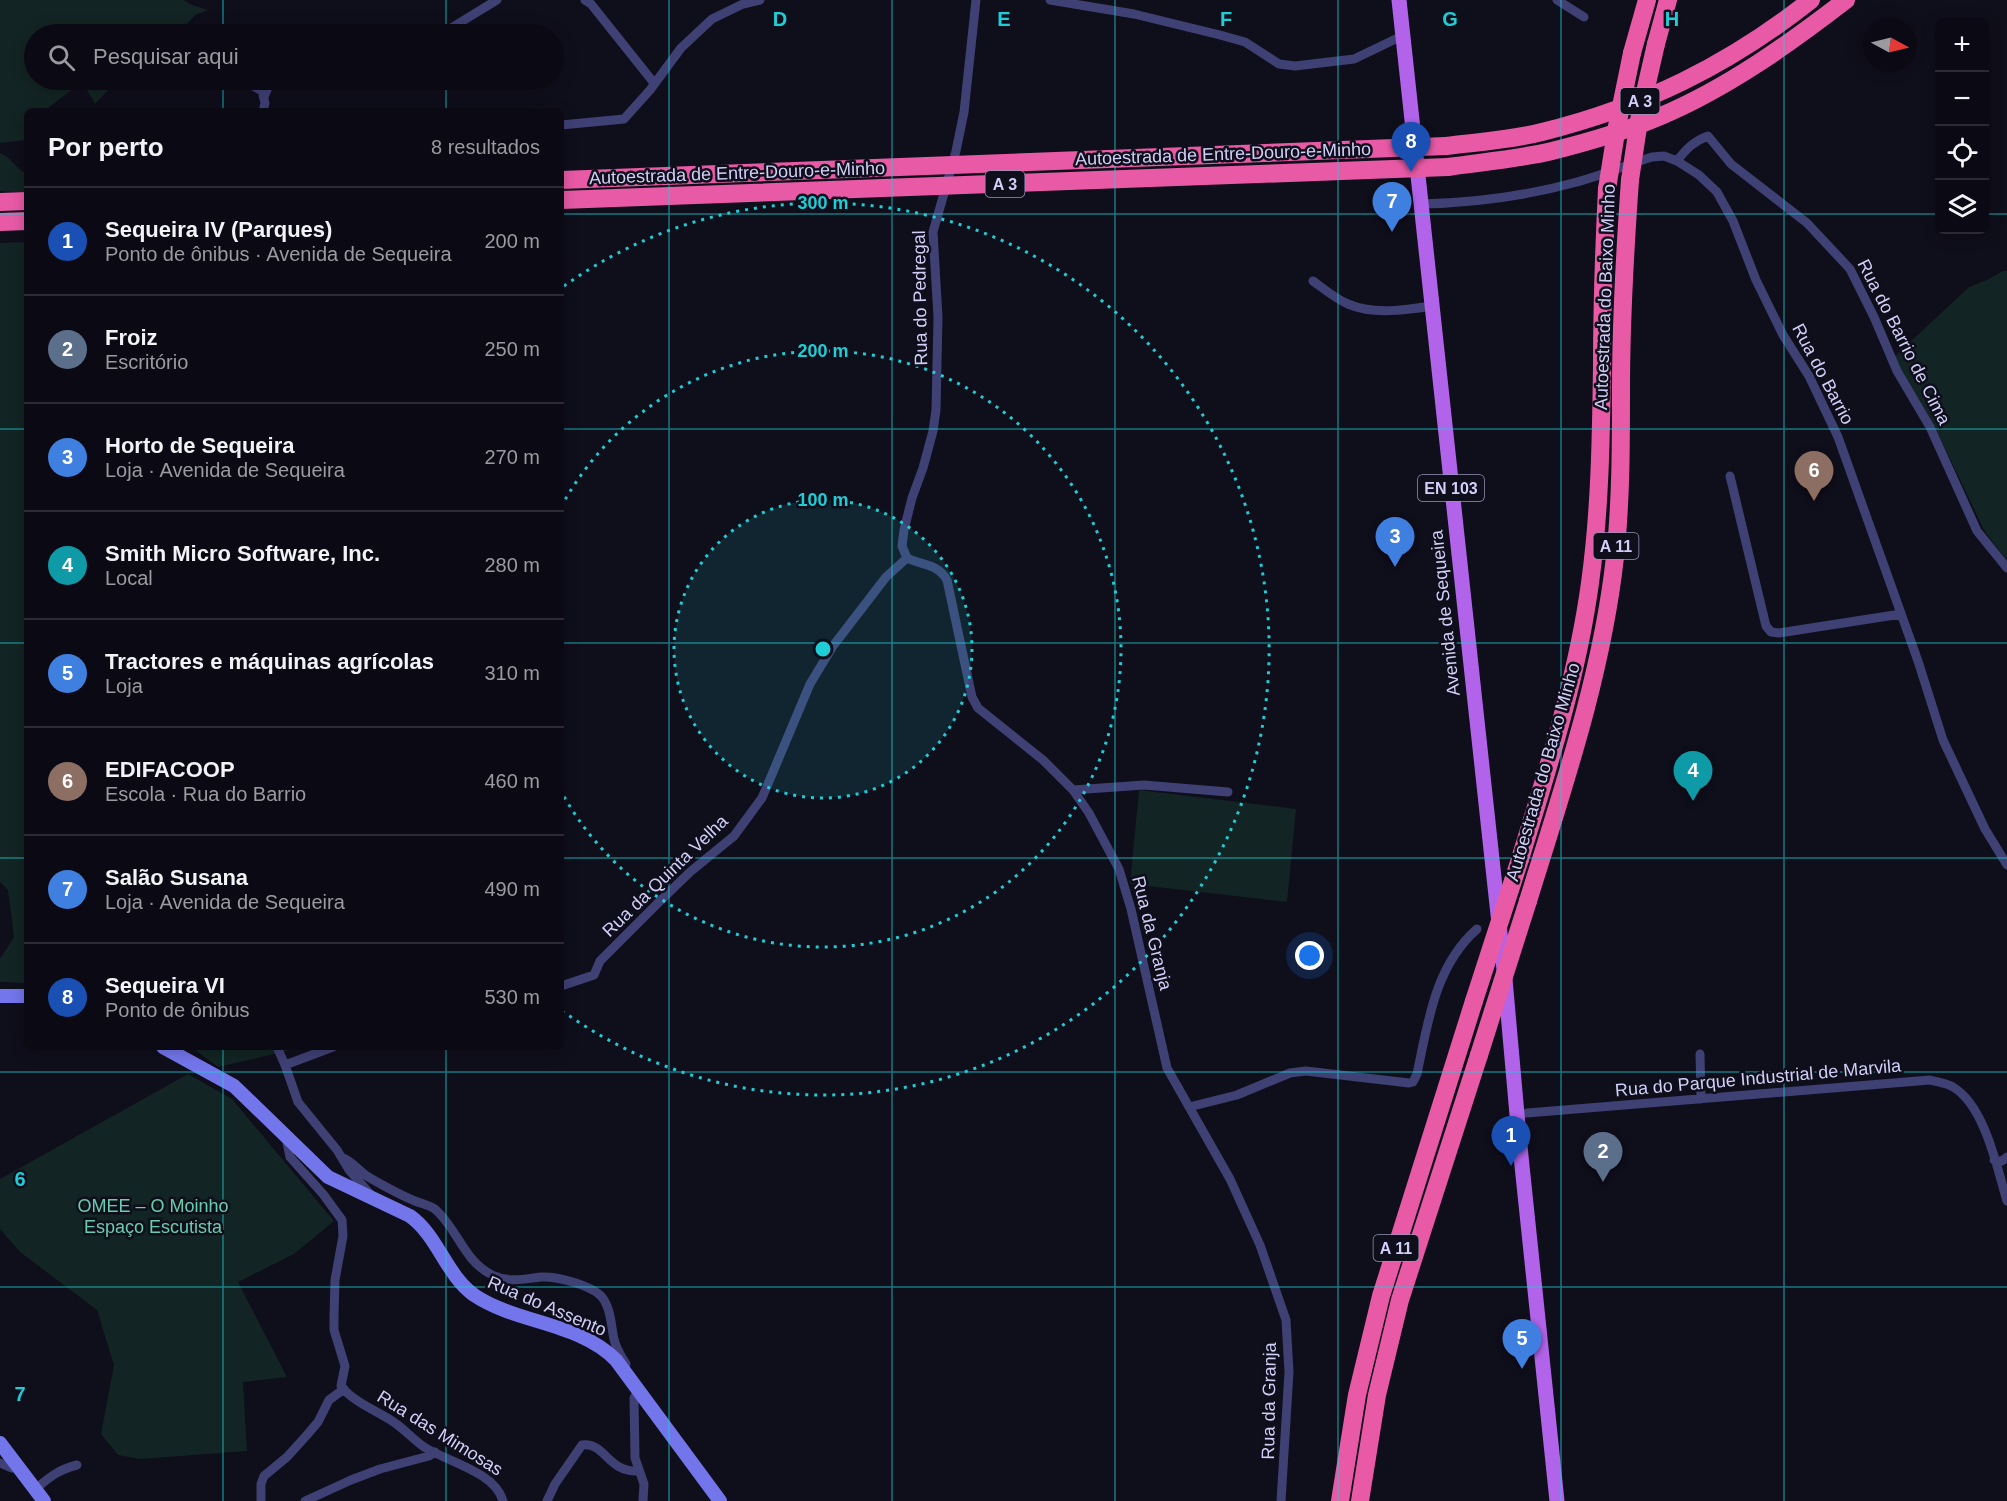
<!DOCTYPE html>
<html lang="pt">
<meta charset="utf-8">
<style>
body{margin:0;font-family:Helvetica,sans-serif;background:#191822;color:#f1f3f6}
.controls{position:absolute;right:18px;top:18px;display:grid;overflow:hidden;border-radius:9px;box-shadow:0 3px 15px #0003}
.controls button{width:54px;height:54px;display:grid;place-items:center;padding:0;border:0;border-bottom:2px solid #2b2b34;background:#0b0a14;color:#f1f3f6;font:30px sans-serif}
.compass{position:absolute;left:1863px;top:18px;width:54px;height:54px;border-radius:50%;background:#0b0a14;box-shadow:0 3px 15px #0003;rotate:97deg}
.you{position:absolute;left:1310px;top:956px;width:21px;height:21px;margin:-15px;border:4px solid #fff;border-radius:50%;background:#1a73e8;box-shadow:0 0 0 9px #1a73e833}
.badge{display:grid;place-items:center;width:39px;height:39px;border-radius:50%;background:#1ecdd5;color:#fff;font-size:20px;font-weight:700}
.pin{position:absolute;translate:-50% -50px;filter:drop-shadow(0 2px 3px #0008)}
.pin::after{content:'';position:absolute;top:32px;width:21px;height:18px;background:inherit;clip-path:polygon(0 0,100% 0,50% 100%)}
.list{margin:0;padding:0;list-style:none}
h2{display:flex;justify-content:space-between;align-items:center;height:78px;margin:0;padding:0 24px;font-size:26px}
h2 small{font-size:20px;font-weight:400;color:#9a9aa0}
.list li{display:grid;grid-template-columns:39px 1fr auto;gap:18px;align-items:center;box-sizing:border-box;height:108px;padding:0 24px;border-top:2px solid #2b2b34}
.list b{display:block;font-size:22px;white-space:nowrap}
.list p{margin:0;font-size:20px;white-space:nowrap;color:#9a9aa0}
.list em{font-size:20px;font-style:normal;color:#9a9aa0}
.icon{flex:none;width:33px;height:33px;fill:none;stroke:currentColor;stroke-width:2;stroke-linecap:round;stroke-linejoin:round}
.map{position:relative;flex:none;width:2007px;height:1501px;overflow:hidden}
.search{position:absolute;background:#0b0a14;box-shadow:0 3px 15px #0003;left:24px;top:24px;width:540px;height:66px;display:flex;align-items:center;gap:15px;box-sizing:border-box;padding:0 21px;border-radius:33px;color:#9a9aa0;font-size:22px}
.panel{position:absolute;background:#0b0a14;box-shadow:0 3px 15px #0003;left:24px;top:108px;width:540px;height:942px;border-radius:9px}
.map>svg:first-child{display:block}
.green{fill:#122423}
.lines{fill:none;stroke-linecap:round;stroke-linejoin:round}
.street{stroke:#3f4074;stroke-width:9}
.secondary{stroke:#7376eb;stroke-width:14}
.primary{stroke:#b164ea;stroke-width:15}
.highway{stroke:#e85aa6;stroke-width:18}
.highway-bridge{stroke:#e85aa6;stroke-width:18}
.grid{fill:none;stroke:#1ecdd5;stroke-width:1.5;stroke-opacity:0.55}
.ring{fill:none;stroke:#1ecdd5;stroke-width:3;stroke-dasharray:3 6}
.labels{text-anchor:middle;dominant-baseline:central;stroke-width:5;stroke-linejoin:round;paint-order:stroke}
.shield{fill:#0f0e1b;stroke:#9795b6;stroke-width:1.5}
.shield-label{font-size:16px;font-weight:bold;fill:#d1cff8}
.street-label{font-size:18px;fill:#d1cff8;stroke:#0f0e1b}
.park-label{font-size:18px;fill:#66cdae;stroke:#0f0e1b}
.grid-label{font-size:20px;text-anchor:middle;font-weight:bold;fill:#1ecdd5;stroke:#0f0e1b;stroke-width:5;stroke-linejoin:round;paint-order:stroke}
.centre{fill:#1ecdd5;stroke:#0f0e1b;stroke-width:3}
.ring-label{font-size:18px;text-anchor:middle;font-weight:bold;fill:#1ecdd5;stroke:#0f0e1b;stroke-width:5;stroke-linejoin:round;paint-order:stroke}
</style>
<div class="map">
<svg width="2007" height="1501" viewBox="0 0 2007 1501">
<rect width="100%" height="100%" fill="#0f0e1b"/>
<path class="green" d="M0 0H184L192 5 208 10 195 15 178 34H34V80H118L95 104 86 88 77 86 44 111H27V140L0 143Z
M0 153C14 159 14 168 27 174V193L0 191Z
M27 242V983L0 982V959L14 937 8 890 0 882V243Z
M2003 271H2007V560L1985 532 1931 419 1893 358 1969 287 1987 280Z
M1139 790 1296 809 1287 902 1130 884Z
M191 1047H304L218 1067Z
M188 1074 232 1099 334 1221 294 1254 238 1282 287 1377 243 1382 247 1451 140 1459 118 1455 101 1434 114 1365 97 1310 20 1252 0 1229V1179Z"/>
<g class="lines">
<path class="street" d="M585 0 591 4 654 83
M1050 0 1134 14 1220 35 1245 42 1279 64 1295 66 1354 59 1402 36
M1557 0 1584 17
M210 30 212 34
M424 34 443 33 497 0
M243 80 262 91 265 103 263 111
M264 97 271 80
M561 125 624 119 650 90 681 48 712 19 743 4 760 0
M1677 161C1686 149 1694 141 1708 136L1731 164 1807 223 1850 269 1874 317 1897 371 1930 427 1977 531 2007 568
M1421 204C1474 203 1526 196 1577 182 1602 175 1627 165 1652 157L1664 156 1677 161 1699 175 1717 192 1733 221 1756 280 1783 335 1809 376 1838 437 1918 661 1943 740 1985 829 2007 865
M1313 281C1324 289 1336 299 1348 304 1373 315 1406 310 1432 306
M1730 476 1766 626 1771 632 1779 633 1901 614
M907 558C923 566 937 563 947 580L972 697 978 708 1043 760 1073 790 1089 813 1119 869 1131 909 1167 1068 1230 1179 1260 1245 1286 1320 1289 1372 1281 1501
M907 558 902 546 904 530 912 498 923 468 933 431 936 410 938 317 933 232 956 151 964 112 976 0
M1073 790 1144 785 1228 792
M561 986 594 975 600 961 658 903 690 872 734 836 762 798 810 684 833 646 886 577 907 558
M277 1047 285 1065 298 1102 337 1150 349 1170 371 1195
M1700 1054 1701 1099
M285 1065 333 1047
M1189 1107 1237 1095 1290 1073 1306 1071 1409 1083 1413 1082 1417 1074C1428 1022 1435 966 1477 929
M1516 1114 1930 1080C1937 1082 1947 1083 1953 1087 1985 1106 1997 1168 2007 1201
M286 1137 290 1157 323 1194 342 1220 343 1236 335 1280 334 1317V1330L345 1366 341 1386C354 1403 378 1411 395 1423 405 1430 414 1440 424 1447 448 1462 495 1472 503 1501
M341 1157C353 1161 359 1172 370 1178 384 1186 400 1195 415 1201 422 1204 430 1205 436 1210 458 1230 464 1261 492 1275 510 1283 523 1279 541 1277 557 1276 590 1285 601 1296 611 1307 611 1326 614 1339 616 1349 621 1356 626 1364
M1994 1160 2002 1161 2007 1157
M639 1390 634 1398 635 1458 644 1484 643 1501
M0 1463 12 1468 20 1467
M36 1489C49 1477 60 1469 77 1465
M261 1501V1484L264 1476 287 1457 306 1436 318 1422 329 1400 344 1389
M305 1501 351 1480 380 1469 429 1456 435 1452
M547 1501 555 1484 582 1445C606 1442 607 1473 639 1471"/>
<path class="secondary" d="M0 996H27
M163 1047 234 1086 328 1177 410 1216C438 1236 446 1275 474 1295 517 1324 579 1322 616 1360L720 1501
M0 1443 44 1501"/>
<path class="primary" d="M1399 0 1505 979 1519 1137 1557 1501"/>
<path class="highway" d="M1656 44 1668 0
M1632 53 1647 0
M1446 146C1478 142 1511 140 1542 132 1643 107 1729 65 1811 0
M1448 167C1482 162 1519 159 1552 151 1588 142 1626 131 1661 116 1727 88 1789 44 1846 0
M0 202 27 201
M0 222 27 221
M1520 859C1548 768 1577 678 1590 583 1600 511 1601 438 1602 366 1602 307 1604 248 1607 189
M1528 901C1563 788 1602 675 1615 557 1621 502 1621 445 1621 389 1621 319 1625 250 1630 180
M1340 1501 1357 1395 1381 1296 1474 1001
M1360 1501 1377 1395 1400 1300 1479 1055"/>
<path class="highway-bridge" d="M561 180 1446 146
M1630 180 1640 114 1656 44
M1607 189 1617 126 1632 53
M561 200 1448 167
M1474 1001 1520 859
M1479 1055 1528 901"/>
</g>
<path class="grid" d="M223 0V34M446 0V34M669 0V1501M892 0V1501M1115 0V1501M1338 0V1501M1561 0V1501M1784 0V1501M223 80V111M446 80V111M0 214H27M561 214H1940M1984 214H2007M0 429H27M561 429H2007M0 643H27M561 643H2007M0 858H27M561 858H2007M223 1047V1501M446 1047V1501M0 1072H2007M0 1287H2007"/>
<circle cx="823" cy="649" r="149" fill="#1ecdd5" fill-opacity=".12"/>
<g class="ring">
<circle cx="823" cy="649" r="149"/>
<path d="M561 507A298 298 0 1 1 561 791"/>
<path d="M564 286A446 446 0 1 1 564 1012"/>
</g>
<g class="labels">
<g class="shield">
<rect x="1620.5" y="88" width="39" height="26" rx="4.5"/>
<rect x="985.5" y="171" width="39" height="26" rx="4.5"/>
<rect x="1418" y="475" width="66" height="26" rx="4.5"/>
<rect x="1593.5" y="533" width="45" height="26" rx="4.5"/>
<rect x="1373.5" y="1235" width="45" height="26" rx="4.5"/>
</g>
<g class="shield-label">
<text x="1640" y="101">A 3</text>
<text x="1005" y="184">A 3</text>
<text x="1451" y="488">EN 103</text>
<text x="1616" y="546">A 11</text>
<text x="1396" y="1248">A 11</text>
</g>
<g class="street-label">
<text transform="translate(1223 154) rotate(-2)">Autoestrada de Entre-Douro-e-Minho</text>
<text transform="translate(737 173) rotate(-2)">Autoestrada de Entre-Douro-e-Minho</text>
<text transform="translate(1605 297) rotate(-88)">Autoestrada do Baixo Minho</text>
<text transform="translate(920 298) rotate(-91)">Rua do Pedregal</text>
<text transform="translate(1904 342) rotate(63)">Rua do Barrio de Cima</text>
<text transform="translate(1823 374) rotate(62)">Rua do Barrio</text>
<text transform="translate(1445 613) rotate(-96)">Avenida de Sequeira</text>
<text transform="translate(1543 772) rotate(-74)">Autoestrada do Baixo Minho</text>
<text transform="translate(665 876) rotate(-44)">Rua da Quinta Velha</text>
<text transform="translate(1152 933) rotate(76)">Rua da Granja</text>
<text transform="translate(1758 1078) rotate(-5)">Rua do Parque Industrial de Marvila</text>
<text transform="translate(547 1306) rotate(23)">Rua do Assento</text>
<text transform="translate(1269 1401) rotate(-89)">Rua da Granja</text>
<text transform="translate(440 1433) rotate(32)">Rua das Mimosas</text>
</g>
<g class="park-label">
<text x="153" y="1206">OMEE – O Moinho<tspan x="153" dy="21">Espaço Escutista</tspan></text>
</g>
</g>
<g class="grid-label">
<text x="780" y="26">D</text>
<text x="1004" y="26">E</text>
<text x="1226" y="26">F</text>
<text x="1450" y="26">G</text>
<text x="1672" y="26">H</text>
<text x="20" y="1186">6</text>
<text x="20" y="1401">7</text>
</g>
<circle cx="823" cy="649" r="9" class="centre"/>
<g class="ring-label">
<text x="823" y="209">300 m</text>
<text x="823" y="357">200 m</text>
<text x="823" y="506">100 m</text>
</g>
</svg>
<div class="controls">
<button>+</button>
<button>−</button>
<button><svg class="icon" aria-label="locate" viewBox="0 0 24 24"><circle cx="12" cy="12" r="6"/><path d="M12 2v4M12 18v4M2 12h4M18 12h4"/></svg></button>
<button><svg class="icon" aria-label="layers" viewBox="0 0 24 24"><path d="M12 4l9 5-9 5-9-5zM3 14l9 5 9-5"/></svg></button>
</div>
<svg class="compass" viewBox="-18 -18 36 36"><path d="M0-13l5 13h-10z" fill="#e53935"/><path d="M0 13l5-13h-10z" fill="#9a9aa0"/></svg>
<div class="you"></div>
<div class="pin badge" style="left:1511px;top:1166px;background:#1a4fb4">1</div>
<div class="pin badge" style="left:1603px;top:1182px;background:#5c6f8a">2</div>
<div class="pin badge" style="left:1395px;top:567px;background:#3f7fe0">3</div>
<div class="pin badge" style="left:1693px;top:801px;background:#0f9aa8">4</div>
<div class="pin badge" style="left:1522px;top:1369px;background:#3f7fe0">5</div>
<div class="pin badge" style="left:1814px;top:501px;background:#8d6e63">6</div>
<div class="pin badge" style="left:1392px;top:232px;background:#3f7fe0">7</div>
<div class="pin badge" style="left:1411px;top:172px;background:#1a4fb4">8</div>
<div class="search"><svg class="icon" aria-label="search" viewBox="0 0 24 24"><circle cx="10" cy="10" r="6"/><path d="M15 15l6 6"/></svg>Pesquisar aqui</div>
<section class="panel">
<h2>Por perto<small>8 resultados</small></h2>
<ul class="list">
<li><span class="badge" style="background:#1a4fb4">1</span><div><b>Sequeira IV (Parques)</b><p>Ponto de ônibus · Avenida de Sequeira</p></div><em>200 m</em></li>
<li><span class="badge" style="background:#5c6f8a">2</span><div><b>Froiz</b><p>Escritório</p></div><em>250 m</em></li>
<li><span class="badge" style="background:#3f7fe0">3</span><div><b>Horto de Sequeira</b><p>Loja · Avenida de Sequeira</p></div><em>270 m</em></li>
<li><span class="badge" style="background:#0f9aa8">4</span><div><b>Smith Micro Software, Inc.</b><p>Local</p></div><em>280 m</em></li>
<li><span class="badge" style="background:#3f7fe0">5</span><div><b>Tractores e máquinas agrícolas</b><p>Loja</p></div><em>310 m</em></li>
<li><span class="badge" style="background:#8d6e63">6</span><div><b>EDIFACOOP</b><p>Escola · Rua do Barrio</p></div><em>460 m</em></li>
<li><span class="badge" style="background:#3f7fe0">7</span><div><b>Salão Susana</b><p>Loja · Avenida de Sequeira</p></div><em>490 m</em></li>
<li><span class="badge" style="background:#1a4fb4">8</span><div><b>Sequeira VI</b><p>Ponto de ônibus</p></div><em>530 m</em></li>
</ul>
</section>
</div>
